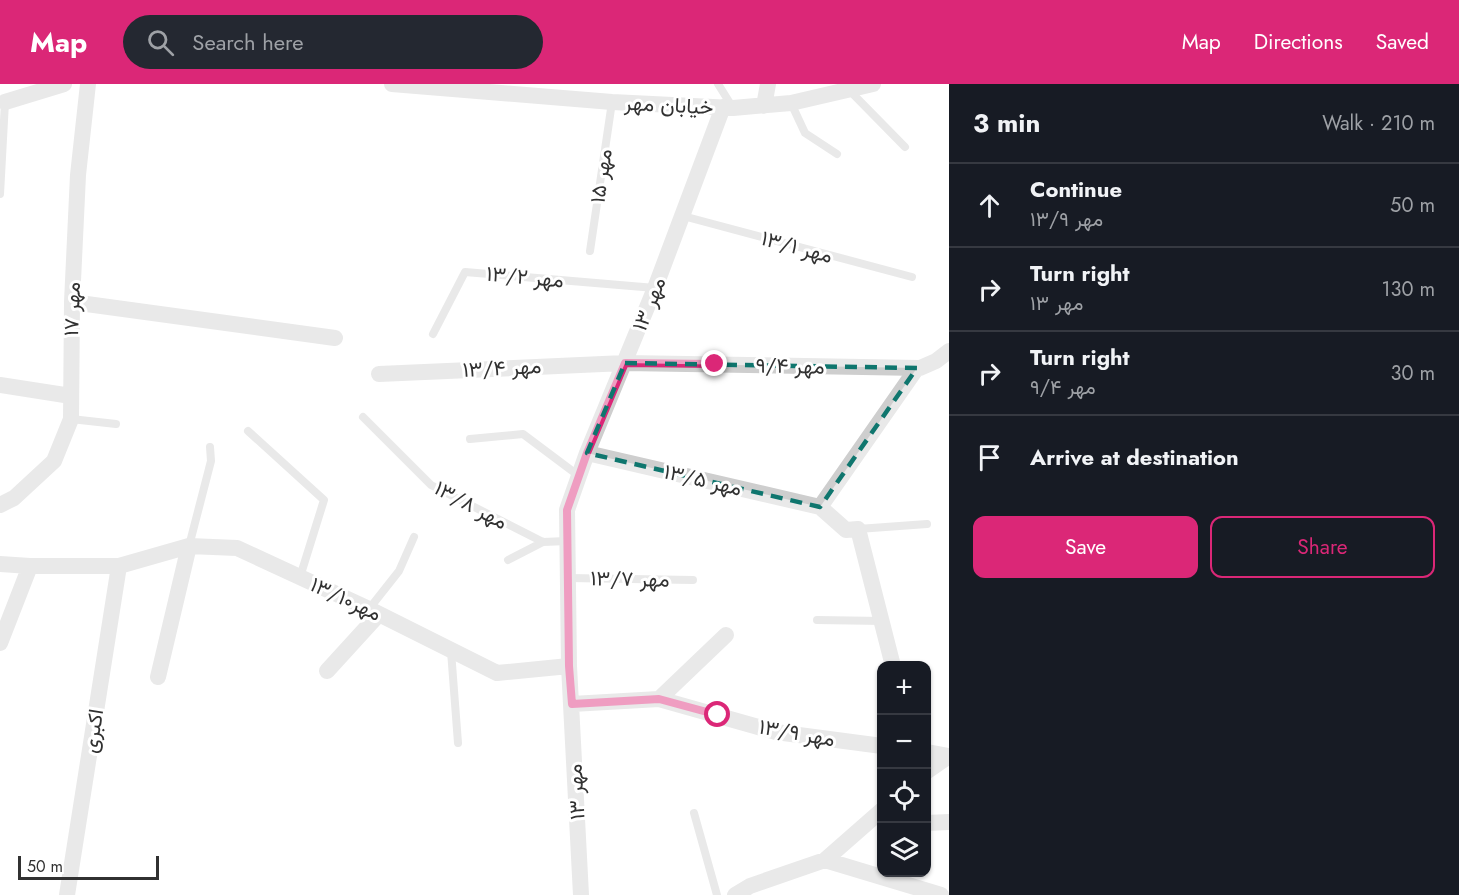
<!DOCTYPE html>
<meta charset="utf-8">
<style>
body{margin:0;font-family:Jost,Vazirmatn,sans-serif;background:#242831;color:#f1f3f6}
.controls{position:absolute;right:18px;bottom:18px;display:grid;overflow:hidden;border-radius:12px;box-shadow:0 2px 4px #0004}
.controls button{width:54px;height:54px;display:grid;place-items:center;padding:0;border:0;border-bottom:2px solid #363941;background:#171b24;color:#f1f3f6;font:30px sans-serif}
.scale{position:absolute;left:18px;bottom:15px;width:141px;box-sizing:border-box;padding-left:6px;border:3px solid #313131;border-top:0;font-size:16px;line-height:21px;white-space:nowrap;color:#313131;-webkit-text-stroke:4px #fff;paint-order:stroke}
.stop{position:absolute;width:18px;height:18px;margin:-14px;border:4px solid #db2777;border-radius:50%;background:#fff}
.stop.end{background:#db2777;border-color:#fff;box-shadow:0 2px 6px #0008}
.list{margin:0;padding:0;list-style:none}
h2{display:flex;justify-content:space-between;align-items:center;height:78px;margin:0;padding:0 24px;font-size:26px}
h2 small{font-size:20px;font-weight:400;color:#9ea1a6}
.list li{display:grid;grid-template-columns:39px 1fr auto;gap:18px;align-items:center;box-sizing:border-box;height:84px;padding:0 24px;border-top:2px solid #363941}
.list b{display:block;font-size:22px;white-space:nowrap}
.list p{margin:0;font-size:20px;white-space:nowrap;color:#9ea1a6}
.list em{font-size:20px;font-style:normal;color:#9ea1a6}
.actions{display:flex;gap:12px;padding:18px 24px}
.actions a{flex:1;padding:14px 0;border:2px solid #db2777;border-radius:12px;text-align:center;font-size:21px;color:#db2777}
.actions .main{background:#db2777;color:#fff}
.icon{flex:none;width:33px;height:33px;fill:none;stroke:currentColor;stroke-width:2;stroke-linecap:round;stroke-linejoin:round}
.map{position:relative;flex:none;width:949px;height:811px;overflow:hidden}
header{display:flex;align-items:center;gap:36px;box-sizing:border-box;height:84px;padding:0 30px;background:#db2777;color:#fff}
header strong{font-size:28px}
nav{display:flex;gap:33px;margin-inline-start:auto;font-size:21px}
.search{width:420px;height:54px;background:#242831;display:flex;align-items:center;gap:15px;box-sizing:border-box;padding:0 21px;border-radius:33px;color:#9ea1a6;font-size:22px}
main{display:flex}
aside{flex:1;background:#171b24}
.map>svg:first-child{display:block}
.lines{fill:none;stroke-linecap:round;stroke-linejoin:round}
.service{stroke:#cecece;stroke-width:8}
.minor{stroke:#cecece;stroke-width:16}
.route{stroke:#db2777;stroke-width:8}
.marked{fill:none;stroke:#0f766e;stroke-width:4.5;stroke-dasharray:12 8;stroke-linejoin:round}
.labels{text-anchor:middle;dominant-baseline:central;stroke-width:6;stroke-linejoin:round;paint-order:stroke}
.street-label{font-size:21px;fill:#313131;stroke:#fff}
</style>
<header>
<strong>Map</strong>
<div class="search"><svg class="icon" aria-label="search" viewBox="0 0 24 24"><circle cx="10" cy="10" r="6"/><path d="M15 15l6 6"/></svg>Search here</div>
<nav><a>Map</a><a>Directions</a><a>Saved</a></nav>
</header>
<main>
<div class="map">
<svg width="949" height="811" viewBox="0 0 949 811">
<rect width="100%" height="100%" fill="#fff"/>
<g class="lines">
<path class="service" d="M718 0 733 24
M849 6 905 63
M791 19 805 49 837 70
M0 110 5 18
M683 132 912 193
M590 167 612 18
M433 250 465 188 655 204
M363 333 431 401 543 458 567 457
M71 335 116 340
M248 347 324 416 300 493
M470 355 523 350 579 392
M858 445 927 440
M189 462 211 377 210 363
M508 476 543 458
M568 494 693 496
M369 525 399 487 414 453
M817 536 883 537
M451 567 458 659
M694 729 717 811"/>
<path class="minor" d="M392 0 612 18 733 24 791 19 873 0
M5 18 64 0
M764 22 768 0
M72 218 335 254
M379 290 625 279 920 284 936 277 949 267
M0 301 71 312
M587 369 820 423 846 446 858 445 893 582
M0 421 14 414 54 377 71 335 72 218 78 91 88 0
M820 423 917 284
M0 480 30 482H119L189 462 237 464 369 525 497 589 569 582
M0 559 30 482
M327 587 379 530
M158 593 189 462
M659 615 726 551
M572 620 659 615 776 648 882 662
M926 668 949 672
M926 688 949 672
M926 739 949 738
M825 776 941 811
M67 811 119 482
M581 811 569 582 567 426 587 369 655 204 723 23
M735 811 750 802 825 776 882 726"/>
</g>
<g class="lines">
<path class="route" d="M715 280 625 279 587 369 567 426 569 582 572 620 659 615 718 631"/>
</g>
<path d="M0 0H949V811H0ZM625 279 917 284 820 423 587 369Z" fill="#fff" fill-opacity=".55" fill-rule="evenodd"/>
<path class="marked" d="M625 279 917 284 820 423 587 369Z"/>
<g class="labels">
<g class="street-label">
<text transform="translate(669 21) rotate(3)">خیابان مهر</text>
<text transform="translate(601 92) rotate(-82)">مهر ۱۵</text>
<text transform="translate(797 163) rotate(15)">مهر ۱۳/۱</text>
<text transform="translate(525 193) rotate(5)">مهر ۱۳/۲</text>
<text transform="translate(649 220) rotate(-68)">مهر ۱۳</text>
<text transform="translate(72 225) rotate(-88)">مهر ۱۷</text>
<text transform="translate(790 282) rotate(1)">مهر ۹/۴</text>
<text transform="translate(502 284) rotate(-3)">مهر ۱۳/۴</text>
<text transform="translate(703 396) rotate(13)">مهر ۱۳/۵</text>
<text transform="translate(471 421) rotate(28)">مهر ۱۳/۸</text>
<text transform="translate(630 495) rotate(1)">مهر ۱۳/۷</text>
<text transform="translate(346 515) rotate(25)">مهر۱۳/۱۰</text>
<text transform="translate(93 647) rotate(-81)">اکبری</text>
<text transform="translate(797 649) rotate(10)">مهر ۱۳/۹</text>
<text transform="translate(576 708) rotate(-93)">مهر ۱۳</text>
</g>
</g>
</svg>
<div class="controls">
<button>+</button>
<button>−</button>
<button><svg class="icon" aria-label="locate" viewBox="0 0 24 24"><circle cx="12" cy="12" r="6"/><path d="M12 2v4M12 18v4M2 12h4M18 12h4"/></svg></button>
<button><svg class="icon" aria-label="layers" viewBox="0 0 24 24"><path d="M12 4l9 5-9 5-9-5zM3 14l9 5 9-5"/></svg></button>
</div>
<div class="scale">50 m</div>
<div class="stop" style="left:718px;top:631px"></div>
<div class="stop end" style="left:715px;top:280px"></div>
</div>
<aside>
<h2>3 min<small>Walk · 210 m</small></h2>
<ul class="list">
<li><svg class="icon" aria-label="ahead" viewBox="0 0 24 24"><path d="M12 20V5M6 11l6-6 6 6"/></svg><div><b>Continue</b><p>مهر ۱۳/۹</p></div><em>50 m</em></li>
<li><svg class="icon" aria-label="right" viewBox="0 0 24 24"><path d="M7 20v-9h11M14 6l5 5-5 5"/></svg><div><b>Turn right</b><p>مهر ۱۳</p></div><em>130 m</em></li>
<li><svg class="icon" aria-label="right" viewBox="0 0 24 24"><path d="M7 20v-9h11M14 6l5 5-5 5"/></svg><div><b>Turn right</b><p>مهر ۹/۴</p></div><em>30 m</em></li>
<li><svg class="icon" aria-label="arrive" viewBox="0 0 24 24"><path d="M6 21V4h12l-3 4 3 4H6"/></svg><div><b>Arrive at destination</b></div></li>
</ul>
<div class="actions"><a class="main">Save</a><a>Share</a></div>
</aside>
</main>
